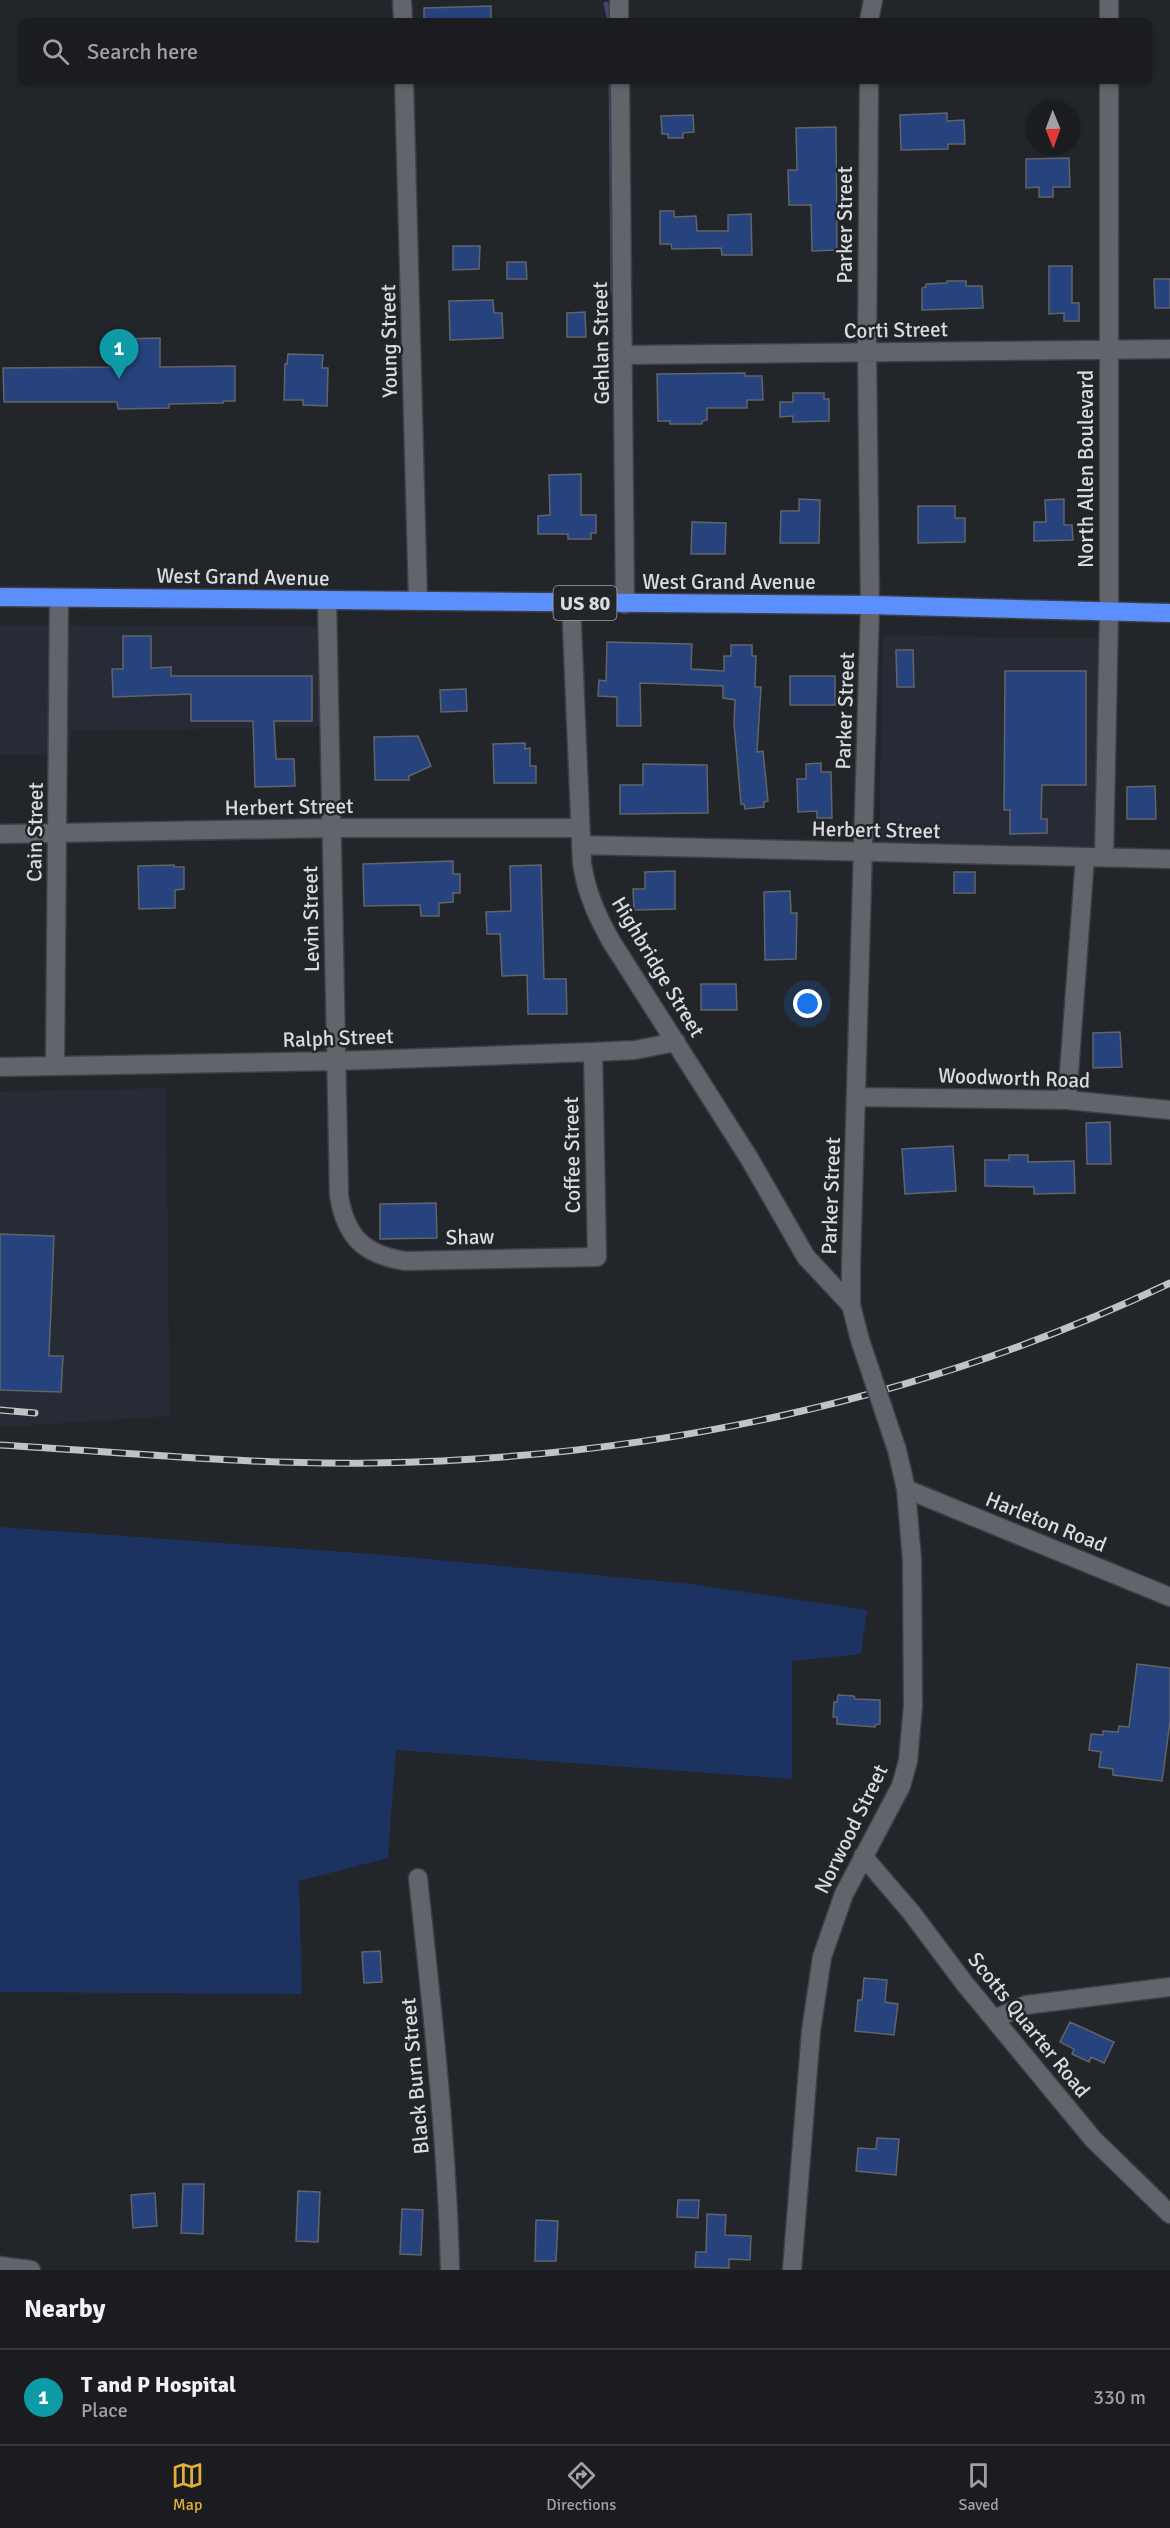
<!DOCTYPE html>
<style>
body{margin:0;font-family:Signika,sans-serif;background:#27292d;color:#f1f3f6}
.compass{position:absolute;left:1026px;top:102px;width:54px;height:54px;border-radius:50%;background:#1a1c20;box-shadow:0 2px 4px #0004;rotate:179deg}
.you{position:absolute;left:808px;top:1004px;width:21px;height:21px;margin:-15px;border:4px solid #fff;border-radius:50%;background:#1a73e8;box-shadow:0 0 0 9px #1a73e833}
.badge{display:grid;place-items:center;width:39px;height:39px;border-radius:50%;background:#e3ae35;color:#fff;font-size:20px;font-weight:700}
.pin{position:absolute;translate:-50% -50px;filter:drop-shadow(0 2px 3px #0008)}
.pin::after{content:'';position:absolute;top:32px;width:21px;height:18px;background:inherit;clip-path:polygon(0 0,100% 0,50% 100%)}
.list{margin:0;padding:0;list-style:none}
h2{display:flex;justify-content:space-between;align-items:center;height:78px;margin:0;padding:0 24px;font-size:26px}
h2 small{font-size:20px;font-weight:400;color:#9fa1a5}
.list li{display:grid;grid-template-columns:39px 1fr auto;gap:18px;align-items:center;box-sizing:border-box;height:96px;padding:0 24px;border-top:2px solid #383a3e}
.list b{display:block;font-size:22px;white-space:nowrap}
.list p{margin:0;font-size:20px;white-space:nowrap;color:#9fa1a5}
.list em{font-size:20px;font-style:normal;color:#9fa1a5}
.icon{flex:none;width:33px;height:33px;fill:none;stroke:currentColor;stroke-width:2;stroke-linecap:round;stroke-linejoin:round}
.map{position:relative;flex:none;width:1170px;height:2270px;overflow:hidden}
.search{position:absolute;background:#1a1c20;box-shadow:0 2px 4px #0004;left:18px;right:18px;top:18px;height:66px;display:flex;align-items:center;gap:15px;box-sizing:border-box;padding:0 21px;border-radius:9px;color:#9fa1a5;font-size:22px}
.sheet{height:174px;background:#1a1c20}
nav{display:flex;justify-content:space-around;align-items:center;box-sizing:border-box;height:84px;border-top:2px solid #383a3e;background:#1a1c20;font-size:16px;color:#9fa1a5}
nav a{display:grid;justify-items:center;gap:3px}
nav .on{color:#e3ae35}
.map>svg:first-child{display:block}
.built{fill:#262b36}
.green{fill:#1c3362}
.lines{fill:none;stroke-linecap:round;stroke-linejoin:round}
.stream{stroke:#41466e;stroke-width:5}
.building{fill:#27437d;stroke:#61646a;stroke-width:1.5}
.minor-casing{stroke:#3d3f44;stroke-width:21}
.highway-casing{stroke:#3d3f44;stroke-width:21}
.minor{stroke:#61646a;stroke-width:18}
.highway{stroke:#5b8ffd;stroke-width:18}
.rail-casing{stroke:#c0c2c5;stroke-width:7}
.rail{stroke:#22252a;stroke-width:4.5;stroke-dasharray:14;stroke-linecap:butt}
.minor-bridge-casing{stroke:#3d3f44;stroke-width:21;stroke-linecap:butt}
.minor-bridge{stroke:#61646a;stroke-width:18}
.labels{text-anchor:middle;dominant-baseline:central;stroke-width:5;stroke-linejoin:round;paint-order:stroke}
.shield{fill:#22252a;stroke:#a2a4a8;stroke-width:1.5}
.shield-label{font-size:20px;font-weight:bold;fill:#d9dbde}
.street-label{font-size:21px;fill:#d9dbde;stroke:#22252a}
</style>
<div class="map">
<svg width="1170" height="2270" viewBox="0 0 1170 2270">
<rect width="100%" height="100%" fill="#22252a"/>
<path class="built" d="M0 625 323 626 325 727 71 731 69 755H0Z
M883 635 1105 639 1097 850 879 845Z
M166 1088 170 1416 17 1426 0 1425V1092Z"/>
<path class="green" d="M0 1527 385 1555 691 1584 867 1610 861 1654 792 1661V1779L396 1750 388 1858 299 1881 302 1994 0 1992Z"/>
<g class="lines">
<path class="stream" d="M606 4 610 21
M611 81 613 293"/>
</g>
<path class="building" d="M491 6V21H424V8Z
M947 113V121L964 120 965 144H948V149L901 150 900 115Z
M693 115 694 132 683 133V138H668V134H662L661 116Z
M836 127 837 250 812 251 811 205H789L788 170H797L796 128Z
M1069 158 1070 187H1053V197H1039V187L1026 188V159Z
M660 211H674V217L696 216 697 231H728V215L751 214 752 255H722L721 248 672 249 671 244H660Z
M453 246H480L479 269 453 270Z
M507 262H526L527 279H507Z
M1049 266H1072V303H1079V321H1064V313L1049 314Z
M1154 279H1170V308H1155Z
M947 281H966V286H982L983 308 922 310V288L926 287V284L947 283Z
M493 300 494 313H502L503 338 450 340 449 301Z
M585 312 586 337H567V313Z
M160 338V367L235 366V401H224L223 403 169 404V408L118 409 117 402H4L3 368 113 367V339Z
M288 354 323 355 322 368H328L327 406 303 405V400H284L285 364H287Z
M745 373V376H762L763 400H747V408H707V420L702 421V424H670V421H658L657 374Z
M793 393H824V399H829V421L793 422V416L780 417V402H793Z
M581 474V515H596V533H591V539H568V534H538V516L550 515 549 475Z
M799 499 820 500 819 543H780L781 511H799Z
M1064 499V525H1072L1073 540 1034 541V522H1046L1045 500Z
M918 506H955V518H965V542L918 543Z
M692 522 726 523 725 554H691Z
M123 636H151V668L171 667V676H312V721H274L276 759H294L295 786 255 787 253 721H191V694L113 697 112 669H123Z
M607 642 692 644 691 669 724 671V656H731V645H752V656H756L755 687H761L757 752 763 751 768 801 764 802V807L745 809 744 804H741L734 723 735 700 723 698V686L640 683 641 726H617V697L598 696 599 680 606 681Z
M896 650H913L914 687H897Z
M1005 671H1086V785H1042L1041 819H1047V833L1010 834V810H1004Z
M790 676H835V705H790Z
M466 689 467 711 441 712 440 690Z
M418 736 431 766 409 776V780H375L374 737Z
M525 743V749L530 748V766H536V783H494L493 744Z
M821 763V772H831L832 818H817V811L798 812 797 779H806V764Z
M643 764 707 765 708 813 620 814V785H643Z
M1155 786 1156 819H1127V787Z
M453 861V874H460V893H453V902L439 903V916H421L420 905 364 906 363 864Z
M174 865V867H184V889L175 890V908L139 909 138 866Z
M541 865 544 979H566L567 1014H528L527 975 502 976 500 934H487L486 912 511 911 510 866Z
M675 871V909L634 910 633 889H645V872Z
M954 872H975V893H954Z
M790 891 791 913H797L796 959 765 960 764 892Z
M701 984H736L737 1010H701Z
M1120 1032 1122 1067 1093 1068V1033Z
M1110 1122 1111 1164H1087L1086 1123Z
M953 1146 956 1191 905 1194 902 1149Z
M1009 1155H1028V1162L1074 1161 1075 1193 1034 1194V1187L985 1186V1160H1009Z
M436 1203 437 1238 380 1239V1204Z
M0 1234 54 1236 49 1356H63L61 1392 0 1390Z
M1137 1664 1170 1668V1722L1162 1781 1113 1775V1769L1099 1767 1101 1752 1089 1750 1091 1734 1103 1735V1731L1118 1732 1119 1726 1129 1727Z
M838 1695 854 1696 855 1699 880 1700V1724L875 1725V1727L837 1724V1717H833L834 1702H837Z
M380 1951 382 1982 364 1983 362 1952Z
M864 1978 887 1980 885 2002 898 2004 894 2035 855 2031 858 2000H862Z
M1070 2022 1114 2042 1104 2063 1091 2057 1089 2062 1072 2054 1074 2049 1060 2042Z
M877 2138 899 2139 896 2175 856 2171 858 2148 876 2149Z
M183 2184H204L203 2234 181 2233Z
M298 2191 320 2192 318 2242 296 2241Z
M155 2193 157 2226 133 2228 131 2195Z
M678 2200H699L698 2218 677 2217Z
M402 2209 423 2210 421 2255 400 2254Z
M707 2214 726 2215 725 2235 751 2236 750 2260 729 2259V2268L695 2267 696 2252H706Z
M536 2220 558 2221 556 2261H535Z"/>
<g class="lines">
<defs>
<path id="minor" d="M402 0 403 21
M619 0V21
M869 21 873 0
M1109 21V0
M404 81 418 601
M620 81 625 604
M624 355 1170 349
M327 600 339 1196C346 1237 364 1255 406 1261L597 1257 593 1052
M571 603 582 863C586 892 597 916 611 941L749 1158 806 1257 851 1305
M0 834 332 828H580
M581 845 1170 859
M1104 857 1109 612V81
M55 1066 59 598
M0 1067 336 1061 593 1052 635 1050 676 1042
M857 1097 1067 1100 1170 1110
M1067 1100 1085 857
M860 1340 851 1305V1264L870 605 867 354 869 81
M906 1489 1170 1597
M863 1856 911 1912 965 1984 1093 2139 1170 2214
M418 1878C432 2008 447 2139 450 2270
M994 2019 1026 2005 1170 1987
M0 2266 31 2270
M792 2270 811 2031 822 1957 844 1894 901 1786 908 1761 913 1706 912 1560 906 1489 897 1450"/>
<path id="highway" d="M0 597 870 605 1170 613"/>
</defs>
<use href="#minor" class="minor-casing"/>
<use href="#highway" class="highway-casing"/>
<use href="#minor" class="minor"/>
<use href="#highway" class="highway"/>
<defs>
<path id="rail" d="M0 1410 35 1413
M0 1445C124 1452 248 1465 372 1463 647 1459 922 1401 1170 1283"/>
</defs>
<use href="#rail" class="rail-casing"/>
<use href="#rail" class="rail"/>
<defs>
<path id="minor-bridge" d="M860 1340 897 1450"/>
</defs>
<use href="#minor-bridge" class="minor-bridge-casing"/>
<use href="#minor-bridge" class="minor-bridge"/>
</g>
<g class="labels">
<rect class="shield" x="553.5" y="586" width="63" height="34" rx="4.5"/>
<g class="shield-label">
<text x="585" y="603">US 80</text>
</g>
<g class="street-label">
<text transform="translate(845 225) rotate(-90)">Parker Street</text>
<text transform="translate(896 330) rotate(-1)">Corti Street</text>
<text transform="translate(389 341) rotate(-91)">Young Street</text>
<text transform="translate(601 343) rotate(-91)">Gehlan Street</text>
<text transform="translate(1086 469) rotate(-90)">North Allen Boulevard</text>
<text transform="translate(243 577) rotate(1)">West Grand Avenue</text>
<text x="729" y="582">West Grand Avenue</text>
<text transform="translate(845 711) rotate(-88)">Parker Street</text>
<text transform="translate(289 807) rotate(-1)">Herbert Street</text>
<text transform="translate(876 830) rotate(1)">Herbert Street</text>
<text transform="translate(35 832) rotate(-89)">Cain Street</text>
<text transform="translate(311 919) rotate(-91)">Levin Street</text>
<text transform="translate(658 967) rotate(59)">Highbridge Street</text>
<text transform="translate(338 1038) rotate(-2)">Ralph Street</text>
<text transform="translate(1014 1078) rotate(2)">Woodworth Road</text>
<text transform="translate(572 1155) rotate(-91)">Coffee Street</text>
<text transform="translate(831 1196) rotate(-88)">Parker Street</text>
<text transform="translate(470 1237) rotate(-1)">Shaw</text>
<text transform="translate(1046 1522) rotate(22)">Harleton Road</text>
<text transform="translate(851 1829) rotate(-64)">Norwood Street</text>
<text transform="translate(1029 2025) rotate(51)">Scotts Quarter Road</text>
<text transform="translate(415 2076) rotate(-95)">Black Burn Street</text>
</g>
</g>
</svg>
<svg class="compass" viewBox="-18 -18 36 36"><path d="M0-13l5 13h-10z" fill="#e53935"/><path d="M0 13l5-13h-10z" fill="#9fa1a5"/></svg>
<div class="you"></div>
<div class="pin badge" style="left:119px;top:379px;background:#0f9aa8">1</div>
<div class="search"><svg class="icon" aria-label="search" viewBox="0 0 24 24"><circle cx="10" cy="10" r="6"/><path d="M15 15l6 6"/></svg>Search here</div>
</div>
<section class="sheet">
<h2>Nearby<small></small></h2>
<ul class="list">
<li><span class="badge" style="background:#0f9aa8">1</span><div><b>T and P Hospital</b><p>Place</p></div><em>330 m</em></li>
</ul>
</section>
<nav>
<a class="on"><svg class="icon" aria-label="map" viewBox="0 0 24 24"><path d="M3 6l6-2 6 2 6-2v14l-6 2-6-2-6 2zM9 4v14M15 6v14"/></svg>Map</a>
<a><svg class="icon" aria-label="directions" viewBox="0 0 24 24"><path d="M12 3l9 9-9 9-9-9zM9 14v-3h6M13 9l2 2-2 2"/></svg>Directions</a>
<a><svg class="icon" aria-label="saved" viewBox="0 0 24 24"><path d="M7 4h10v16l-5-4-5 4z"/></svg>Saved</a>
</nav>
